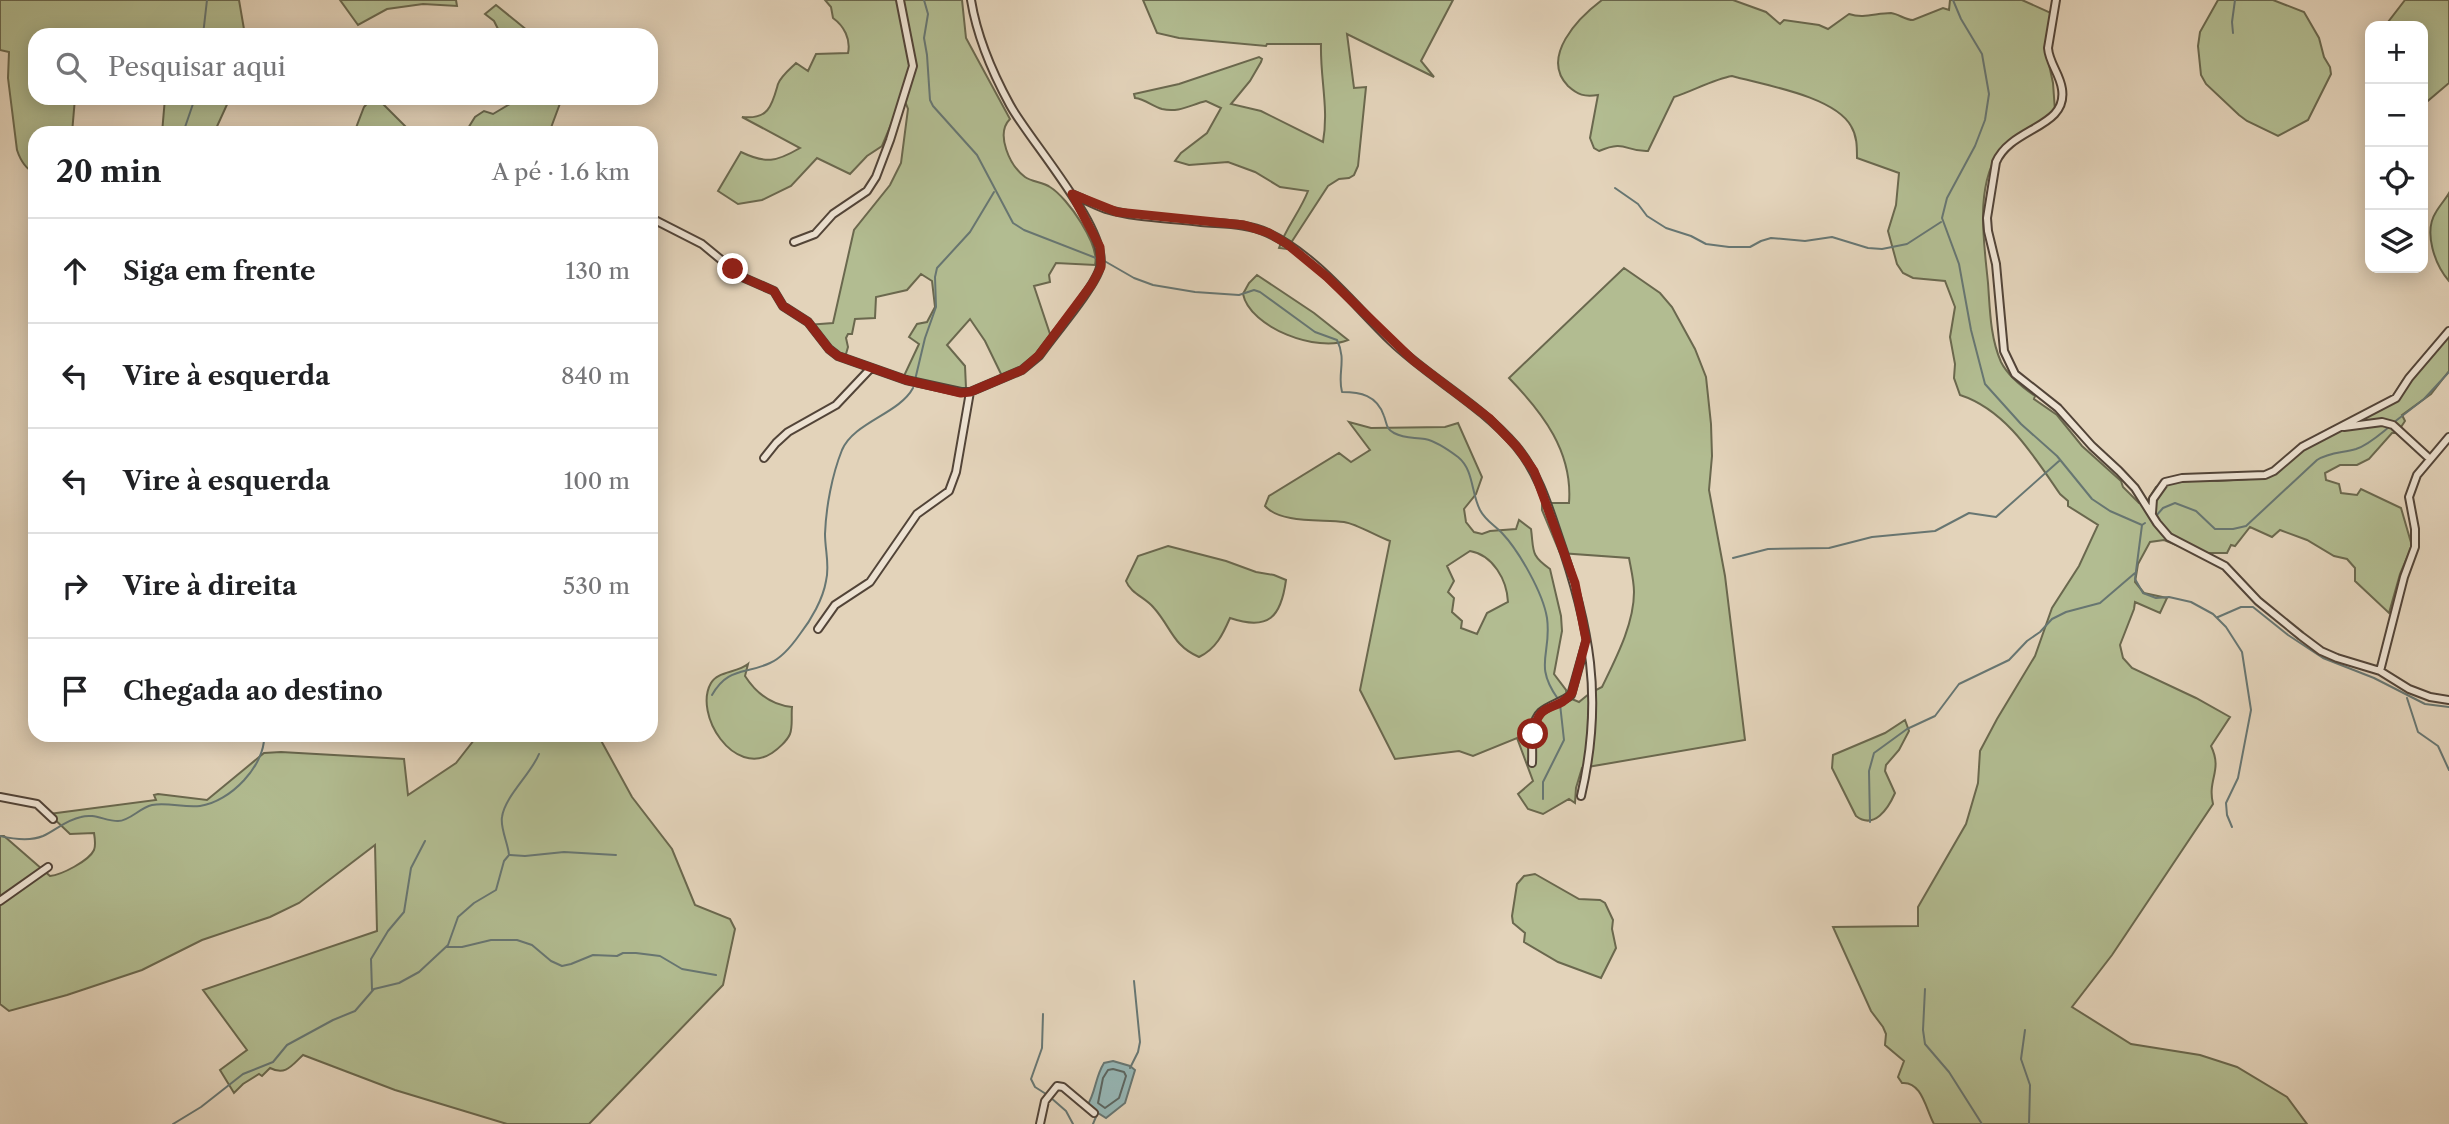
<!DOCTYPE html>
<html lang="pt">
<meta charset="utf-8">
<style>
body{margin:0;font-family:"Libre Caslon Text",serif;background:#f6f6f6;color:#202124}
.controls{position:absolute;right:21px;top:21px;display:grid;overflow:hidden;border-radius:14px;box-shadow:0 4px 18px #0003}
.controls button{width:63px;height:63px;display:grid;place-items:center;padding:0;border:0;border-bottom:2px solid #e0e0e0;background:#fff;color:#202124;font:35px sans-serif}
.stop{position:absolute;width:21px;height:21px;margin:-16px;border:5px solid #8f2418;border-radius:50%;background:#fff}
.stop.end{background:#8f2418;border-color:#fff;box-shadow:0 2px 7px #0008}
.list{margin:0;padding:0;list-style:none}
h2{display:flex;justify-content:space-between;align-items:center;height:91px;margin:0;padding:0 28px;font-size:30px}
h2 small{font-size:23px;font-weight:400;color:#757577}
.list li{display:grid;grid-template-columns:46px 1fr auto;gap:21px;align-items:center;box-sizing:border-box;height:105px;padding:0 28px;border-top:2px solid #e0e0e0}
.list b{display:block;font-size:26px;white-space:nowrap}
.list em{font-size:23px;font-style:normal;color:#757577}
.icon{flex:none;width:38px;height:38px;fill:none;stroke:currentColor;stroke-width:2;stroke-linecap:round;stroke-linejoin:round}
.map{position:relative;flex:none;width:2449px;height:1124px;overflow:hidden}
.search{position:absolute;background:#fff;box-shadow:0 4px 18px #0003;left:28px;top:28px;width:630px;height:77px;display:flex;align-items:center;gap:18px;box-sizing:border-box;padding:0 24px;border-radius:21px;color:#757577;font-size:26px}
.panel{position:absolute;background:#fff;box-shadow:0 4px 18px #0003;left:28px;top:126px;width:630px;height:616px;border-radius:21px}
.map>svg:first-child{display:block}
.green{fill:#b2bc91;stroke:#6a684e;stroke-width:2;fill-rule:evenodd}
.water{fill:#96b7b6;stroke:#677672;stroke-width:2}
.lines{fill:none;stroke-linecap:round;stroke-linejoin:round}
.shore{stroke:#5c6661;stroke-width:2}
.stream{stroke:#677672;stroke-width:2}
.minor-casing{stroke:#524438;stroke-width:10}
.minor{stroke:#ede2d2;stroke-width:6}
.route{stroke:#8f2418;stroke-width:9}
</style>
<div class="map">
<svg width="2449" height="1124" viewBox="0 0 2449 1124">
<rect width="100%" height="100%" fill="#e3d3ba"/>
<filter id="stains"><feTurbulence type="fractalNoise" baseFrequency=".00286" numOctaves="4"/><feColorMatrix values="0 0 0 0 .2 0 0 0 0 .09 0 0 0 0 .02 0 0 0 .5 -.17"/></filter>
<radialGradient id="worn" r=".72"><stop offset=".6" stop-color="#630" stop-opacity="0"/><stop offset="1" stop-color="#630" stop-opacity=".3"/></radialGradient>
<path class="green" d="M0 0H239L245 35H35V98H75L72 133H35V173C25 169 20 159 17 150L8 78 9 52 0 50Z
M340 0H456L457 6 423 4 387 9 358 25Z
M825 0H962L966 38 1010 119C995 134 1010 166 1025 177 1032 182 1043 182 1050 187 1068 198 1100 245 1095 265L1056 263 1049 275 1050 282 1034 286 1051 337 1027 363 1003 378 985 341 970 319 947 345 965 366 966 388 971 395 968 398 960 391 903 378 919 344 909 337 917 324 927 322 935 307 932 281 921 274 907 290 876 297 875 318 855 319 852 334H848L846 338 848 347 844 361 806 325 833 323 854 230 890 185 901 163 908 109 906 104 900 103 882 146 867 156 850 174 817 158 791 186 762 200 738 204 718 191 741 152C766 164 776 162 800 148L742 117C769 120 772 105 778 84 781 76 790 69 796 63L808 71 816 54 848 53C851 39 844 26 833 18L831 7Z
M1143 0H1453L1421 61 1434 77 1347 34 1354 88 1366 87 1358 166 1354 175 1349 178 1339 179 1328 186 1287 249 1279 248C1286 227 1300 212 1308 191L1280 187 1255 172 1228 162 1189 165 1175 161 1181 153 1207 133 1221 108 1206 101C1190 105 1179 113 1162 109 1152 106 1145 99 1135 98L1134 94 1179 84 1259 57 1262 59 1261 62 1250 81 1231 104 1261 111 1323 142C1329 108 1320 78 1321 44H1267L1266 46 1179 38 1157 33Z
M1602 0H1733L1766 12 1780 24 1784 20 1819 25 1828 29 1849 14C1864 19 1876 13 1891 13 1899 14 1905 20 1913 20L1943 8 1949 10 1950 0H2022L2051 13 2045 46 2053 83 2055 111C2040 123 2012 135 2002 147 1974 184 1984 241 1988 283 1990 309 1990 337 2001 362 2008 376 2022 387 2035 396L2034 399 2057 415 2082 446 2121 481 2123 487 2139 503H2146L2156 487 2167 482 2185 478 2217 481 2265 478 2307 445 2391 400 2403 380 2449 328V371L2431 394 2402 415 2405 421 2397 433H2392L2369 459 2357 465H2340L2325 473 2326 480 2339 484 2341 493 2357 495 2361 489 2401 508 2412 546 2400 574 2389 613 2355 581V568L2347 559 2334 556 2307 540 2280 530 2272 537 2250 527 2235 546 2231 545 2227 553H2196L2164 540 2150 542 2138 564 2135 582 2144 593 2167 598 2160 613 2135 602 2134 609 2120 645 2123 658 2132 668 2196 698 2230 717 2211 746C2223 771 2207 779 2213 804L2112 955 2072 1007 2131 1044 2200 1055 2237 1067 2287 1097 2307 1124H1934C1926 1110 1922 1081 1902 1083L1898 1077 1904 1061 1885 1045 1886 1034 1883 1027 1871 1011 1833 927 1918 926V907L1966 824 1978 783 1980 751 1997 719 2035 656 2052 608 2079 566 2098 525 2068 506V501L2060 494C2033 455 2006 410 1960 395L1954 378 1955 364 1950 337 1955 307 1945 281 1913 278 1903 273 1897 264 1888 231 1896 205 1899 173 1857 158C1857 146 1857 136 1851 126 1834 96 1764 85 1732 76 1714 79 1693 91 1674 97L1648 151C1625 152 1626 139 1599 151L1594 148 1590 138 1598 95C1584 97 1578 95 1568 86 1540 57 1578 18 1602 0Z
M2218 0H2273L2304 12 2319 38 2324 57 2330 67 2331 74 2308 120 2278 136 2247 121 2239 115 2206 84 2201 75 2198 46 2200 32Z
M2405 0H2449V83L2423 105V26H2385Z
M496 5 533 35H501L494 21 485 14Z
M165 98H230L214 133H162Z
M372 98H377L412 133H354L364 107Z
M520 98H562L549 133H465L475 117 484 111 493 114Z
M2449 193V281C2435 265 2423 232 2436 212 2440 205 2445 200 2449 193Z
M1624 268 1660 293 1672 307 1695 349 1706 377 1711 424 1712 456 1709 490 1725 576 1745 740 1582 768 1576 788 1575 803 1569 799 1543 814 1528 809 1518 794 1533 781 1517 738 1473 756 1459 751 1395 759 1360 690 1390 541C1376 536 1357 524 1344 522 1322 519 1281 524 1265 506L1269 496 1339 453 1351 462 1370 450 1349 422 1371 428 1445 427 1458 423 1482 477 1476 494 1464 509 1466 522 1474 532 1482 534 1490 531 1516 529 1519 520 1531 529C1534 551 1530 555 1550 569L1561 616 1562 631 1554 674 1566 690 1567 697 1579 702 1590 693 1602 687C1616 658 1634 624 1634 592 1634 581 1631 569 1629 558L1560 553 1542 510V503H1569C1573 452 1543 413 1509 378ZM1470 551C1493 555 1507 580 1508 602L1487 613 1477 634 1461 628 1462 621 1452 612 1454 598 1448 592 1454 581 1447 566Z
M1257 275 1314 313 1348 340C1318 353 1250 328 1243 294L1249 283Z
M1168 546 1226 561 1256 572 1274 575 1286 580C1281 617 1269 631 1230 618 1223 634 1216 649 1199 657 1173 646 1171 627 1154 608 1145 597 1131 594 1126 581L1138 556Z
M748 664 745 676C756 693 771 705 792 707 791 715 793 726 790 734 787 741 778 749 772 753 734 778 693 714 711 683 718 671 737 673 748 664Z
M1905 720 1909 731 1899 750 1886 765 1885 771 1895 793C1888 809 1874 830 1856 816L1832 768 1833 755 1885 733Z
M478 735H598L632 797 672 849 695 905 730 919 735 929 723 985 589 1124H507L395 1090 303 1055C292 1065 286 1076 270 1068L262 1076 259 1074 243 1084 234 1093 220 1070 247 1050 203 990 377 931 375 845 299 903 270 917 202 940 142 970 67 995 9 1011 0 1004V836H4L50 876C61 875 89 861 94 850 96 845 95 839 94 833L70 834 49 814 156 800 154 795 158 794 207 800 264 753 281 752 404 759 408 795 456 763Z
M1535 874 1579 899 1600 900 1605 903 1613 920 1612 929 1616 948 1601 978 1558 962 1524 942 1525 933 1513 923 1512 916 1517 884 1524 876Z"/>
<path class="water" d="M1113 1061 1130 1066 1135 1070 1125 1103 1106 1118 1087 1106C1096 1092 1095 1077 1104 1063Z"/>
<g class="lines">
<path class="shore" d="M1113 1069 1124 1072 1126 1076 1119 1098 1105 1108 1098 1103 1103 1078 1108 1070Z"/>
<path class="stream" d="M924 0 928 14 924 38 927 55 930 100 933 106 977 155 1013 223 1024 230 1096 258
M1953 0 1961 19 1982 54 1989 94 1985 120 1975 146 1947 198 1942 218 1959 264 1971 330 1985 384 2021 424 2057 456 2092 499 2110 511 2142 525 2145 523
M2233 33 2232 22 2235 0
M203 35 207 0
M183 133 195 98
M1615 188 1638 204 1647 216 1666 228 1691 236 1706 244 1729 247H1750L1761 241 1771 238 1805 241 1832 237 1868 248 1882 249 1907 244 1941 222
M1101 259 1134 278 1153 285 1195 292 1239 295 1254 290 1260 292 1315 332 1337 340C1347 360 1337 374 1342 392 1360 392 1377 395 1384 416 1387 424 1386 429 1394 433 1405 439 1414 437 1425 439 1435 441 1450 451 1458 457 1474 470 1471 493 1480 510 1485 520 1494 525 1502 533 1519 551 1543 593 1547 618 1552 654 1533 664 1558 699
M915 380 925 338 936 307 935 277 937 268 970 232 994 192
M2393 423 2424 399 2449 372
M2155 517 2163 508 2175 503 2196 511 2215 529H2233L2246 526 2317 460C2329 452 2342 453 2356 449 2368 445 2379 435 2389 427
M2142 525 2135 579 2143 593 2156 598 2169 597 2191 602 2213 614 2226 627 2242 652 2251 710 2238 778 2226 803 2227 815 2232 827
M1733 558 1768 549 1829 548 1872 537 1935 531 1969 513 1996 517 2059 461
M2218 617 2241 607H2253L2288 635 2323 658 2374 678 2425 704 2449 707
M712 695C728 667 744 675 770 663 782 658 793 644 800 634 811 620 823 599 826 581 830 566 825 550 825 534 826 507 832 475 842 450 854 422 899 414 913 388
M2407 698 2418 732 2438 746 2449 770
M1543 799V782L1564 740 1560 704
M1870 822 1869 771 1874 753 1907 729 1935 716 1959 684 2009 660 2027 641 2040 632 2052 619 2066 612 2100 603 2135 573
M0 836C13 839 31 841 43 836 56 830 66 820 81 817 94 813 105 821 118 821 130 821 139 808 152 805 168 802 184 808 200 806 230 802 266 765 264 735
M510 855 525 856 564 852 616 855
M447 947H462L491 940H517L532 945 551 961 562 966 571 964 593 955 617 956 623 953H636L660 956 682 969 716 975
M1925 989 1923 1030 1925 1044 1949 1072 1982 1124
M372 990 371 959 388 931 404 912 411 868 425 841
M1043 1014 1042 1048 1031 1079 1035 1087 1046 1094
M2025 1030 2021 1059 2030 1085 2029 1124
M1130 1068 1138 1052 1140 1042 1134 981
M1050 1097 1066 1111 1073 1124
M173 1124 201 1107 243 1074 273 1062 287 1045 333 1020 355 1011 374 989 399 983 419 972 448 945 458 917 474 903 496 890 504 861 509 855C508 843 500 828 502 817 505 796 531 774 539 754
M1093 1124 1098 1112"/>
<defs>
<path id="minor" d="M2056 0 2048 48C2049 63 2060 74 2062 89 2068 128 2011 127 1996 162L1987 218 1988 231 1996 264 2004 351 2015 374 2058 408 2092 446 2119 471 2135 488 2157 523 2169 537 2225 566 2258 601 2301 636 2321 651 2337 658 2380 671 2409 689 2430 697 2449 700
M1072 194C1084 199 1095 205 1106 209 1136 218 1170 218 1201 222 1224 224 1247 223 1268 233 1315 255 1354 305 1391 341 1431 379 1480 404 1516 446 1537 471 1547 502 1557 532 1590 626 1604 698 1581 796
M651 218 702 244 742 277 774 291 783 306 808 322 829 349 838 356 906 380 961 392H970L1022 370 1039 356C1052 337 1096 286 1100 267 1110 231 1029 140 1010 105 992 72 977 37 971 0
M794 242 815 234 833 214 867 191 876 177 890 140 913 66 900 0
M2344 427 2382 422 2393 425 2430 459
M764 458 776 443 788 432 836 405 871 368
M2152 513 2153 499 2165 482 2182 478 2265 475 2274 471 2302 447 2396 398 2409 378 2449 331
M818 629 835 605 870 582 917 514 949 491 956 472 970 392
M2380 671 2404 577 2415 547V529L2409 497 2417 475 2449 437
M1532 763C1533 748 1529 723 1541 712 1549 705 1562 702 1571 695L1586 642
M0 797 37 804 53 819
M0 901 48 867
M1040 1124 1045 1101 1057 1086 1063 1087 1094 1113"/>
</defs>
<use href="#minor" class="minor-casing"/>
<use href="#minor" class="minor"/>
</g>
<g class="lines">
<path class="route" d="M733 269 742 277 774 291 783 306 808 322 829 349 838 356 906 380 961 393 970 392 1022 370 1039 355 1092 284 1101 267 1100 247 1072 194 1117 212 1244 225 1269 233 1287 244 1327 277 1414 361 1489 418 1517 447 1534 471 1575 583 1586 640 1572 693C1556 714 1539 698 1533 734"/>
</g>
<rect width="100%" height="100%" filter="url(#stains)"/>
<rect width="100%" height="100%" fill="url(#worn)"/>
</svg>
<div class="controls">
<button>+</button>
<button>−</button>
<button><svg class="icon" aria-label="locate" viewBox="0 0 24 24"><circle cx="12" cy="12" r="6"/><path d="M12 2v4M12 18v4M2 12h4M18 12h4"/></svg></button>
<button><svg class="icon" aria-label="layers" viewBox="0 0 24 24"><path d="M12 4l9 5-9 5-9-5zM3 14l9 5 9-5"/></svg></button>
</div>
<div class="stop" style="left:1533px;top:734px"></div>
<div class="stop end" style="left:733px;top:269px"></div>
<div class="search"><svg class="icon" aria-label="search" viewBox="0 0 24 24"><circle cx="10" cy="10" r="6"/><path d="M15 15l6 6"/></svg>Pesquisar aqui</div>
<section class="panel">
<h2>20 min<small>A pé · 1.6 km</small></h2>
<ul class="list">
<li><svg class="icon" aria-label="ahead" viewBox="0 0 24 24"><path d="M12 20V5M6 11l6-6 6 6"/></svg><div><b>Siga em frente</b></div><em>130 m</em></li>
<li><svg class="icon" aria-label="left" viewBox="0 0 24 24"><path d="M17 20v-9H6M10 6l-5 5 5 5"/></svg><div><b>Vire à esquerda</b></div><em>840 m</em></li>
<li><svg class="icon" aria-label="left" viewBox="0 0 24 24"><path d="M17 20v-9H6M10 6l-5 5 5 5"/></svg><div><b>Vire à esquerda</b></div><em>100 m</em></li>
<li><svg class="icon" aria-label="right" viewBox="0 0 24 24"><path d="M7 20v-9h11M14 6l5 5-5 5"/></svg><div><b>Vire à direita</b></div><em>530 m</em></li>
<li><svg class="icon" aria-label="arrive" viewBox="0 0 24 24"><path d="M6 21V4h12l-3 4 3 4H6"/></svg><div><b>Chegada ao destino</b></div></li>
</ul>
</section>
</div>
